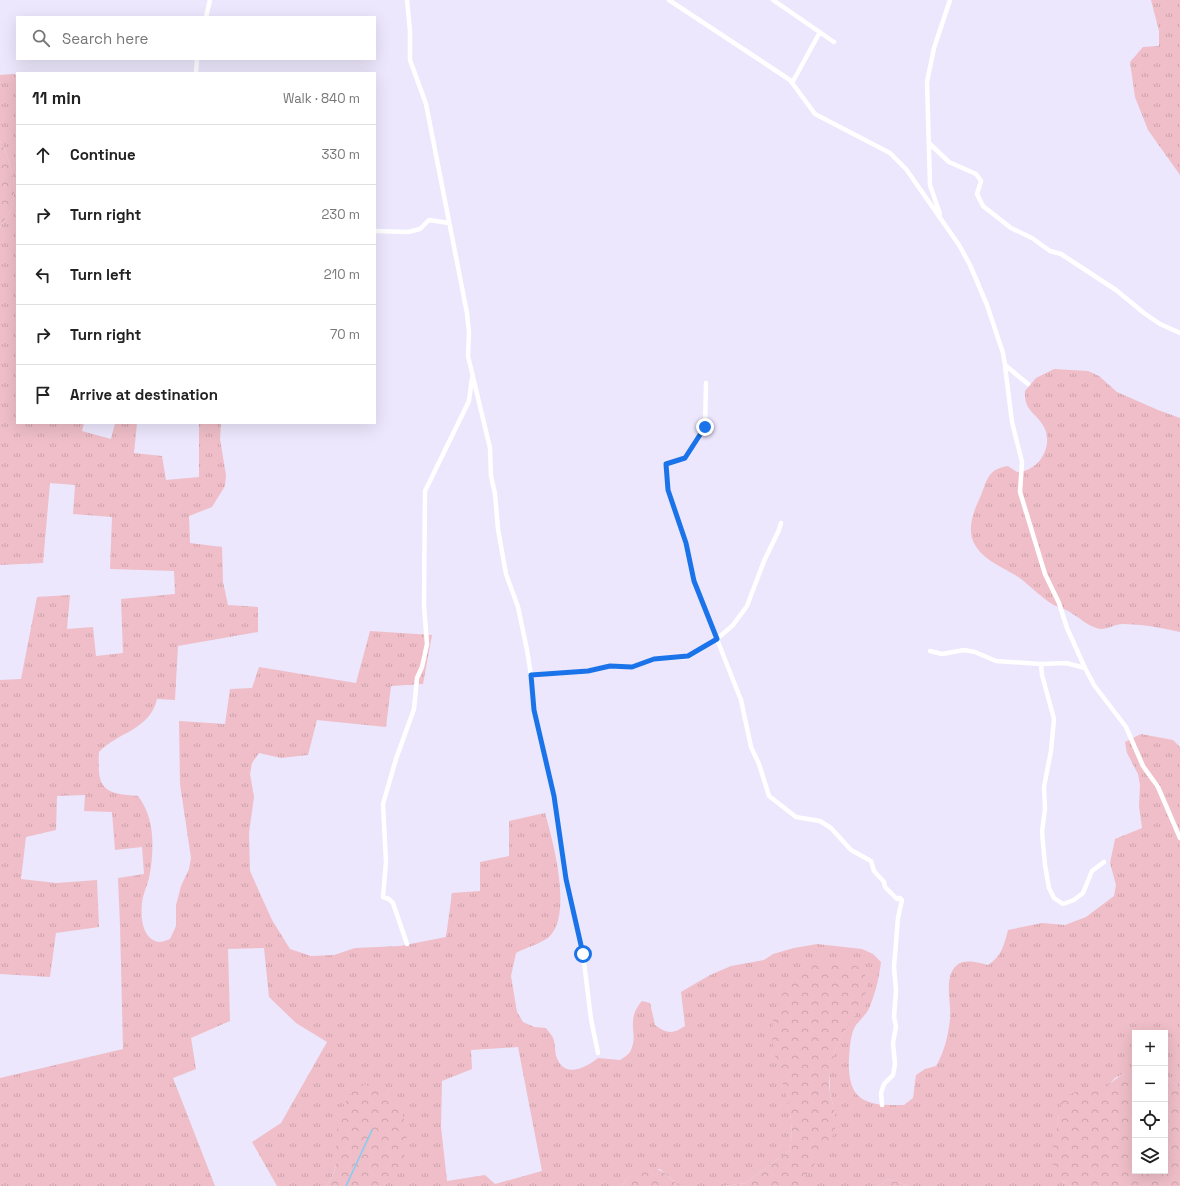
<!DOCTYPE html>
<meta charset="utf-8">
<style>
body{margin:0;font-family:"Space Grotesk",sans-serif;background:#f6f6f6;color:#222}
.controls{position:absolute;right:12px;bottom:12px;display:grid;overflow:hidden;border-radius:0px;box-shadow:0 4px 16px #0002}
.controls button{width:36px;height:36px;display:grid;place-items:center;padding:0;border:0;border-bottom:1px solid #e0e0e0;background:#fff;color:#222;font:20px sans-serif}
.stop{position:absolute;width:12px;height:12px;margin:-9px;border:3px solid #1a73e8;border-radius:50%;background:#fff}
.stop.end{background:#1a73e8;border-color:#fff;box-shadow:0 1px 4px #0008}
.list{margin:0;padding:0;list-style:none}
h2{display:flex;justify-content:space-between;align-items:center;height:52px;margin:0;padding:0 16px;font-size:17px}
h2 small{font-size:13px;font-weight:400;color:#767676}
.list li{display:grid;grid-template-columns:26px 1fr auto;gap:12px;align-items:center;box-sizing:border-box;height:60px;padding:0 16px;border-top:1px solid #e0e0e0}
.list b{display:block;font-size:15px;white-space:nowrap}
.list em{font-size:13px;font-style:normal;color:#767676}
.icon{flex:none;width:22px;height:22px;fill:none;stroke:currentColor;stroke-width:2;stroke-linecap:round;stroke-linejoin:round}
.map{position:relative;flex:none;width:1180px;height:1186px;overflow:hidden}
.search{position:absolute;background:#fff;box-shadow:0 4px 16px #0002;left:16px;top:16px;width:360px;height:44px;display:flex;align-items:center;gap:10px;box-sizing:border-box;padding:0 14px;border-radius:0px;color:#767676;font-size:15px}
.panel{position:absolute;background:#fff;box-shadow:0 4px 16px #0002;left:16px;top:72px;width:360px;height:352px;border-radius:0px}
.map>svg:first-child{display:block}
.grass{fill:url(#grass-tufts);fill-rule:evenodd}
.forest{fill:url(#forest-crowns)}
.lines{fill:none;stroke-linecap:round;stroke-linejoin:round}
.stream{stroke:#81cef2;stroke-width:1.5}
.minor{stroke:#fff;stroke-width:4.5}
.route{stroke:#1a73e8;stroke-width:5}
</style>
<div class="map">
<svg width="1180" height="1186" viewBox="0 0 1180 1186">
<defs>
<pattern id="grass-tufts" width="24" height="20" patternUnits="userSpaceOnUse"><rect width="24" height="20" fill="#efbec8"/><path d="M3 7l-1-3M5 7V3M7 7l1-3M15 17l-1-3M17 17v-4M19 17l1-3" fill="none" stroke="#cca2ab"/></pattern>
<pattern id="forest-crowns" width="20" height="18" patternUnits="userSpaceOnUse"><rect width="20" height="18" fill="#efbec8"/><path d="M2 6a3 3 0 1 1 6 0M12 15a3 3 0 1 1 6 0" fill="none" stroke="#cca2ab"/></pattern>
</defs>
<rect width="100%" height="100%" fill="#ece7fc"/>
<path class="grass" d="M1151 0H1180V175L1148 130 1135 97 1130 62 1143 47 1159 46V31Z
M13 74 17 75V423H84L82 431 111 439 115 423H137L134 453 162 456 166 480 199 477V423H221L220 439 226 475 225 486 212 507 189 516 190 543 222 547 223 582 228 605 258 607V632L178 646 175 700 157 699C150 730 118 732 99 752 97 788 102 794 138 796 155 818 154 847 150 873 149 881 145 889 143 897 140 911 140 938 158 942 162 942 167 940 170 939L176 926V905L181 886 189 869 191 858 180 784 179 721 225 724 230 689 252 688 259 667 356 683 370 631 432 635 423 684 391 686 386 727 317 720 308 755 281 758 259 753 252 763 250 774 254 797 249 833 250 871 272 920 290 949 311 956 334 955 355 948 400 946 446 937 452 893 480 891V862L509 856V821L545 813C553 841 573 914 549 937 542 943 525 948 516 953L511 976 517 1012 523 1022 534 1027 546 1028C548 1031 552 1035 553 1038 556 1045 554 1054 558 1060 566 1079 588 1066 598 1058L620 1060C623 1058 628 1055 630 1052 640 1034 624 1022 642 1001L650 1003 655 1025C667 1034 673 1034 685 1026L681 992 710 975 731 966 764 960 773 954 794 948 817 944 862 949 873 954 881 962C879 978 876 991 870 1006 867 1014 861 1019 856 1025 850 1034 850 1048 849 1058 847 1101 865 1106 904 1105L913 1098 916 1075 925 1069 936 1066C944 1053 948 1036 950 1020 952 1004 943 978 956 966 963 958 979 963 988 965 1002 956 1004 945 1008 930L1042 923 1065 925 1086 917 1114 896 1116 885 1110 863 1115 839 1142 828 1139 806 1140 785 1138 774 1127 753 1125 742 1141 734 1173 740 1180 747V1088L1165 1076V1033H1135V1073H1125L1115 1078 1107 1087 1059 1116 1055 1139 1061 1180 1072 1186H909L888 1179 878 1186H801V1182L835 1115 830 1092 829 1068 837 1045 848 1024 855 1015 772 1033C776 1072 798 1110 790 1150L746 1183 724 1186H682L677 1184 660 1169 628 1177 622 1186H384C395 1171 404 1160 406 1141L336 1145C338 1160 336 1174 326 1186H277L252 1142 281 1123 327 1042 296 1023 269 997 264 948 228 949 230 1021 191 1038 196 1069 173 1078 215 1186H0V1078L123 1049 120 925 118 878 144 874 142 847 115 850 112 812 84 811 85 795 57 796 56 830 26 837 21 879 56 883 97 880 99 927 56 933 50 977 0 974V680L21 679 37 597 70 595 67 629 93 627 96 656 123 653 121 599 175 594 174 571 110 569 112 517 73 514 75 485 50 483 43 563 0 565V228C3 222 8 216 11 209 19 187 10 160 0 140V75ZM518 1047 542 1171 495 1184 485 1175 447 1181 441 1127 442 1081 472 1069 471 1050Z
M1054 369 1088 371 1099 376 1117 392 1158 410 1180 418V632C1161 628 1143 624 1123 624 1115 624 1109 629 1100 629 1088 627 1078 616 1068 611 1063 608 1057 607 1052 604 1041 597 1031 587 1021 579 1006 568 985 562 975 545 967 532 972 515 978 502 987 484 985 469 1008 466L1017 472C1021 471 1026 471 1029 469 1044 462 1052 442 1044 427 1035 411 1024 412 1025 391L1036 378Z"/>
<path class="forest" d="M0 140C10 160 19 187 11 209 8 216 3 222 0 228Z
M830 961C845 963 862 962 867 980 871 998 843 1029 837 1046 831 1061 827 1076 830 1093 832 1104 838 1117 835 1129 830 1148 812 1166 801 1182V1186H724L746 1183 790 1150C798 1107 774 1073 772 1034 772 1019 778 1006 783 993 794 968 803 964 830 961Z
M1125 1073H1135V1171H1165V1076L1180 1088V1186H1072L1061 1180 1053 1167 1052 1152 1062 1101 1071 1094 1084 1088 1097 1092C1108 1087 1115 1078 1125 1073Z
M362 1084C369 1085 381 1085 386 1089 403 1101 411 1136 404 1155 401 1167 392 1177 384 1186H326C338 1172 336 1162 336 1145 336 1123 343 1095 362 1084Z
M649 1168C668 1169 667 1180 682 1186H622L628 1177Z
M888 1179 909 1186H878Z"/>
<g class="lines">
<path class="stream" d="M346 1186 372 1130"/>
<path class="minor" d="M407 0 410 31V60L426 104 467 313 469 333 468 356 490 448 491 476 495 494 498 529 506 574 518 607 527 650 531 675 534 710 554 796 566 879 583 954 591 1019 598 1053
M669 0 790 80 815 114 890 153 906 169 959 245 970 265 987 305 1003 353 1005 365 1028 384
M773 0 834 42
M206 17 210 0
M196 73 197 59
M792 83 820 32
M930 144 949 162 976 174 981 181 977 194 983 206 1011 228 1032 238 1050 251 1061 254 1116 290 1144 313 1160 324 1180 333
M940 214 930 185 927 82 934 48 950 0
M375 231 408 232 420 229 429 220 449 223
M1005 366 1012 422 1022 462 1020 492 1045 574 1059 603 1067 628 1085 668 1094 685 1126 727 1143 766 1158 787 1180 838
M706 383 705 427 685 458 666 464 668 490 686 543 694 581 741 700 751 747 759 764 769 796 796 817 820 821 831 828 851 850 871 861 874 871 884 882 885 887 897 899 900 898 902 900 898 918 894 967 896 990 894 1017 896 1026 893 1043 895 1064 893 1075 884 1084 881 1093 882 1105
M930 651 942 654 964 650 975 652 996 661 1041 664 1066 663 1085 668
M1041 664 1042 675 1054 719 1051 751 1044 787 1045 809 1042 832 1045 865 1049 888 1054 898 1063 904 1074 900 1083 893 1092 871 1104 862
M531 675 588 671 610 666 632 667 654 659 688 657 717 639 733 625 747 606 764 561 779 530 781 523
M407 944 393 903 389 899 383 897 386 862 383 804 396 759 414 709 417 678 422 667 427 644 424 606 425 491 469 401 472 378"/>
</g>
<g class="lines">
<path class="route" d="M583 954 566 879 554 796 534 710 531 675 588 671 610 666 632 667 654 659 688 656 717 639 694 581 686 543 668 490 666 464 685 458 705 427"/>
</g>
</svg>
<div class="controls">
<button>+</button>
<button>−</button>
<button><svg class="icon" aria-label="locate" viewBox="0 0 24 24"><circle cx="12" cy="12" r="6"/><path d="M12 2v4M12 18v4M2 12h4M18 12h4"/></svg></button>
<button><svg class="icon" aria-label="layers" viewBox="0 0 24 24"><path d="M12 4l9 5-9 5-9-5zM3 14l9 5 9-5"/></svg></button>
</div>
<div class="stop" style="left:583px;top:954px"></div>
<div class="stop end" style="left:705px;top:427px"></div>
<div class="search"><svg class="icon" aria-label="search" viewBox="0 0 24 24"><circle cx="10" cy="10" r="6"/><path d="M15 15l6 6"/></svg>Search here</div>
<section class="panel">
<h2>11 min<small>Walk · 840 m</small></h2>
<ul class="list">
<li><svg class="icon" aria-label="ahead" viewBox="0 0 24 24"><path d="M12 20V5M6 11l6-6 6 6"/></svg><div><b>Continue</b></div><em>330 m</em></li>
<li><svg class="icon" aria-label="right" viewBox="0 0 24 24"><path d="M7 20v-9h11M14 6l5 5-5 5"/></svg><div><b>Turn right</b></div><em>230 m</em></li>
<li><svg class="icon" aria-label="left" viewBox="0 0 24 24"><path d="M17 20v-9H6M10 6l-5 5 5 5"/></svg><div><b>Turn left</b></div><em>210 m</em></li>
<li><svg class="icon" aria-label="right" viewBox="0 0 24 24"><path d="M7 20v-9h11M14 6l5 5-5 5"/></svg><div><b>Turn right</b></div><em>70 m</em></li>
<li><svg class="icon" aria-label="arrive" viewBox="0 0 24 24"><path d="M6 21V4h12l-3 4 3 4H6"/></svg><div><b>Arrive at destination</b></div></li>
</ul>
</section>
</div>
